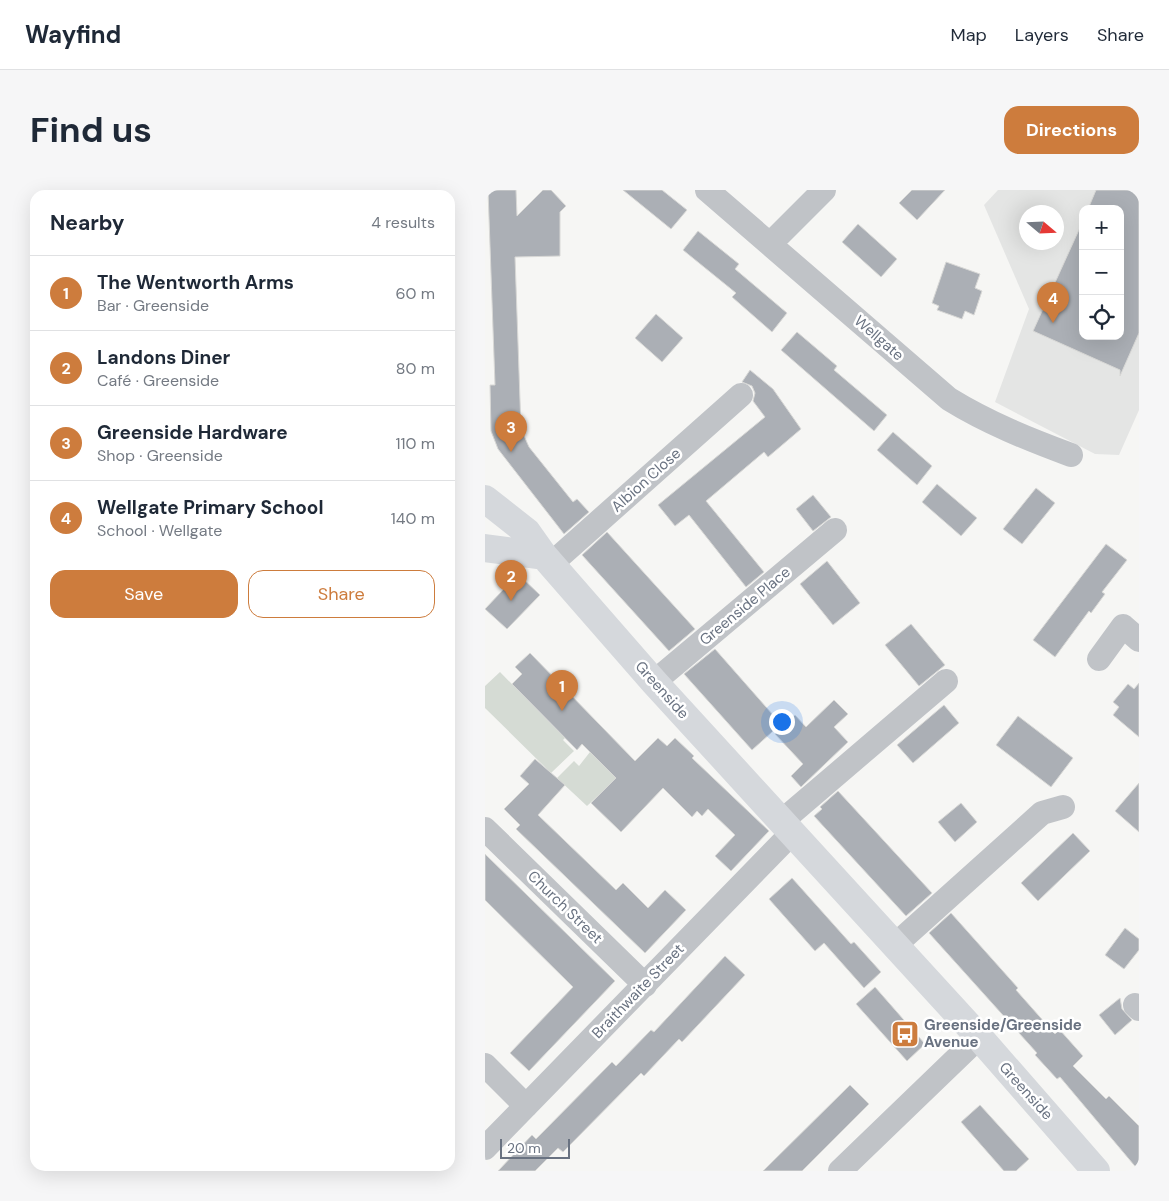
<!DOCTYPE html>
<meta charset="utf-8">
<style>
body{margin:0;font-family:"DM Sans",sans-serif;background:#f6f6f7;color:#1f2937}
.controls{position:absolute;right:15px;top:15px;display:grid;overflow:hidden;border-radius:10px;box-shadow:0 5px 20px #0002}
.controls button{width:45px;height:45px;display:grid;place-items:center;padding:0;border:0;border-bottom:1px solid #e0e1e3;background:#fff;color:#1f2937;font:25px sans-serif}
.compass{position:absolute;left:534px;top:15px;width:45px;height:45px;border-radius:50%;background:#fff;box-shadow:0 5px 20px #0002;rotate:109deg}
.scale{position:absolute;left:15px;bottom:12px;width:70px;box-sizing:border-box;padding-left:5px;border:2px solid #697281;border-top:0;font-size:14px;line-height:18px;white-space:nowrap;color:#697281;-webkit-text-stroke:4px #fff;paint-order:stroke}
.you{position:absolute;left:296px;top:531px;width:18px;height:18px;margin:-12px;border:4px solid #fff;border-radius:50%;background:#1a73e8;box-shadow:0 0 0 8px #1a73e833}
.badge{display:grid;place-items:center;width:32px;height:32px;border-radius:50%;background:#cd7c3d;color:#fff;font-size:16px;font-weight:700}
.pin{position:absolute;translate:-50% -41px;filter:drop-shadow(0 1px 2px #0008)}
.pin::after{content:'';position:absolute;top:26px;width:18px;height:15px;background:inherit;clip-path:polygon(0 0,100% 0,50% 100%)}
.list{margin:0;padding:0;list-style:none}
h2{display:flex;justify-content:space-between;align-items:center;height:65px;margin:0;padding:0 20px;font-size:21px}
h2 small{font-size:16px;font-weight:400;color:#747a83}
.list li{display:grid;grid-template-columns:32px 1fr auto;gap:15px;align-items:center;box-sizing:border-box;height:75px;padding:0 20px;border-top:1px solid #e0e1e3}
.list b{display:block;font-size:19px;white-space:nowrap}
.list p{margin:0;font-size:16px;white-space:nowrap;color:#747a83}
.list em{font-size:16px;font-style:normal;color:#747a83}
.actions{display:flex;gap:10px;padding:15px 20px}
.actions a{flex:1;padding:11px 0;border:1px solid #cd7c3d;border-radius:15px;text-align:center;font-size:18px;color:#cd7c3d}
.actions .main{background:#cd7c3d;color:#fff}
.icon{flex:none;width:28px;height:28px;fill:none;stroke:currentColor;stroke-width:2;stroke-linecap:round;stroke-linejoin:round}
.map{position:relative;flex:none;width:654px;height:981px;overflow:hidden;border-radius:15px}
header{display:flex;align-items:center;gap:30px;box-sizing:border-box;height:70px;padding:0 25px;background:#fff;border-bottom:1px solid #e0e1e3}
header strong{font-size:24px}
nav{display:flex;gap:28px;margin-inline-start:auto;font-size:18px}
.intro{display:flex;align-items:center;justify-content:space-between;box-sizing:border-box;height:120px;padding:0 30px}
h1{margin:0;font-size:35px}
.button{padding:12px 22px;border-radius:15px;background:#cd7c3d;color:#fff;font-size:18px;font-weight:700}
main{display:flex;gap:30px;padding:0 30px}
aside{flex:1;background:#fff;border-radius:15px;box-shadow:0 5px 20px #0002}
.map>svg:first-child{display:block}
.built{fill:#e4e5e4;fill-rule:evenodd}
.green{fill:#d5dbd4}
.building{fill:#abafb5;stroke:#d8d8d6}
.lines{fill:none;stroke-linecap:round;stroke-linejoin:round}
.street{stroke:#c0c3c7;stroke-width:24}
.secondary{stroke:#d5d8dc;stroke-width:28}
.labels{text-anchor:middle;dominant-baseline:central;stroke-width:5;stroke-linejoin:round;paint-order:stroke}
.street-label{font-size:15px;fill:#697281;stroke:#fff}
.poi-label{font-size:15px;font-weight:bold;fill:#697281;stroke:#fff;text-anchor:start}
</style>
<header>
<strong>Wayfind</strong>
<nav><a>Map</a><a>Layers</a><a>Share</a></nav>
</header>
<div class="intro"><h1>Find us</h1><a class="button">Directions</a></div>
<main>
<aside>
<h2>Nearby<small>4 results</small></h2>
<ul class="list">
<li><span class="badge">1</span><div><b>The Wentworth Arms</b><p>Bar · Greenside</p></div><em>60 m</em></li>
<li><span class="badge">2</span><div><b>Landons Diner</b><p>Café · Greenside</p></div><em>80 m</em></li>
<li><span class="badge">3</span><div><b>Greenside Hardware</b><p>Shop · Greenside</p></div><em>110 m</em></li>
<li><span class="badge">4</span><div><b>Wellgate Primary School</b><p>School · Wellgate</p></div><em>140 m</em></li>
</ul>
<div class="actions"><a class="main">Save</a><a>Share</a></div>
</aside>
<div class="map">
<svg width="654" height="981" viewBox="0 0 654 981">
<rect width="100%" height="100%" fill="#f6f6f4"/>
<path class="built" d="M513 0H654V220L634 265 610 264 510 212 544 119 499 15ZM598 19H635V146H598ZM542 22H572V52H542Z"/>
<path class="green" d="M15 482 80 548 78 550 89 561 66 583 0 518V496Z
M105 562 111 568 150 571 102 616 72 588 89 571 94 576Z"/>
<path class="building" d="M3 0H31L32 26 58 0H66L81 16 75 22V66L30 67 36 239 44 257 88 312 92 309 104 322 79 344 13 259 6 241 5 195H10Z
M138 0H177L202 20 186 39Z
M427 0H460L432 30 414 13Z
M611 0H654V143L635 186V180L548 141 598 31V146H635V19H603Z
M373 34 412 69 396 87 357 52Z
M213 41 254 74 250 79 302 123 287 142 247 107 251 103 198 60Z
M461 72 495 84 490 98 497 101 489 125 480 121 477 129 452 120 454 116 447 113Z
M171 124 198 148 177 172 150 148Z
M312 142 352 176 349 180 402 225 389 241 296 160Z
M265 180 288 199 316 239 283 267 279 262 221 311 279 382 261 397 204 325 190 336 173 315 280 227 268 211 270 203 267 196 257 192Z
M408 242 447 276 432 295 392 260Z
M452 294 492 328 476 346 437 312Z
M551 298 570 313 537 354 518 339Z
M328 305 346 327 328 341 311 319Z
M122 342 210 439 184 461 97 365Z
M621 354 642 370 617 402 620 404 606 423 604 421 570 467 548 450Z
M342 371 375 413 348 435 315 394Z
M33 384 55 405 22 439 0 419Z
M426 434 460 475 434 496 400 455Z
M230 459 296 534 267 560 199 484Z
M45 463 150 571 173 548 182 556 190 548 209 566 207 568 284 641 246 681 230 666 250 645 223 619 217 626 212 621 207 627 178 598 136 642 106 613 131 588 97 554 92 560 27 494 37 484 30 477Z
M654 493V547L628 525 634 517 628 512 643 494 649 499Z
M349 510 363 524 349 537 363 552 316 597 306 586 318 574 290 544 310 525 321 537Z
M459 515 474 533 428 573 412 555Z
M533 526 588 568 566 597 511 555Z
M50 569 80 595 53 625 131 700 138 693 163 718 180 700 201 720 160 763 31 639 35 635 19 619 44 594 35 586Z
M654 593V642L630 621Z
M353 601 447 703 421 726 329 626 337 619 335 617Z
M476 613 492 632 470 652 453 632Z
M588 643 605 661 553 711 536 693Z
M0 664 130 791 44 881 25 863 88 797 0 710Z
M307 688 366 754 369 752 396 782 379 798 339 753 330 761 284 709Z
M466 723 533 798 531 800 570 844 574 839 598 866 588 876 621 909 624 906 654 936V981L575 887 572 889 550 865 552 863 444 743Z
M640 738 654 749V760L639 779 620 765Z
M240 766 260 785 197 852 194 849 159 886 156 883 78 962 73 958 50 981H13L47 945 51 949 127 872 131 876 166 840 169 842Z
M390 797 440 854 422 871 371 814Z
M635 808 637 819 647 830 630 845 614 825Z
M365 895 384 914 317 981H278Z
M495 915 544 969 531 981H519L476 932Z"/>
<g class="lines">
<path class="street" d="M222 0 464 209C503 233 543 249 586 265
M286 53 339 0
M66 374 256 205
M614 469 638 436 654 450
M169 492 350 340
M297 631 461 491
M0 639 160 795
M409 756 557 623 578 617
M650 815 654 819
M0 875 41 916
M0 958 307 643
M355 981 494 847"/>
<path class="secondary" d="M0 309 42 342 59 366 169 492 494 847 611 981
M0 358 59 366"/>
</g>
<defs>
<symbol id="bus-square" viewBox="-11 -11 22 22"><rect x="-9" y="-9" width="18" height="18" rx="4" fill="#cd7c3d" stroke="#fff"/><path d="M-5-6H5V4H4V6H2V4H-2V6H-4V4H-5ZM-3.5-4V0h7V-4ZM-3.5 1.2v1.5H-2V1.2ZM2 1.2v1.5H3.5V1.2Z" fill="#fff"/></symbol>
</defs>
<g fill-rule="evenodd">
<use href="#bus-square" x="404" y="828" width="32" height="32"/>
</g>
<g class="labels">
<g class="street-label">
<text transform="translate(394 148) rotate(41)">Wellgate</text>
<text transform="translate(161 290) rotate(-42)">Albion Close</text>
<text transform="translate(260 416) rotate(-40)">Greenside Place</text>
<text transform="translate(177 500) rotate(48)">Greenside</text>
<text transform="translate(80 717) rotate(44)">Church Street</text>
<text transform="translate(153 801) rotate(-46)">Braithwaite Street</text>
<text transform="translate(541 901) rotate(48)">Greenside</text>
</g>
<g class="poi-label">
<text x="439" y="835">Greenside/Greenside<tspan x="439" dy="17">Avenue</tspan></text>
</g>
</g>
</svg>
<div class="controls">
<button>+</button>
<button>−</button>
<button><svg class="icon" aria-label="locate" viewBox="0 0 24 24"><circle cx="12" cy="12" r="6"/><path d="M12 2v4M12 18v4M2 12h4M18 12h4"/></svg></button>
</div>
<svg class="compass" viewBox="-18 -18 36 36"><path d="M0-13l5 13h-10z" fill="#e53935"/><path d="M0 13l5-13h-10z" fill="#747a83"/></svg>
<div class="scale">20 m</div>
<div class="you"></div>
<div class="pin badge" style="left:77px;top:521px">1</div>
<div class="pin badge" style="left:26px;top:411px">2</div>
<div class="pin badge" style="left:26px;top:262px">3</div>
<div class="pin badge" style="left:568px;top:133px">4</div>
</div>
</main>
